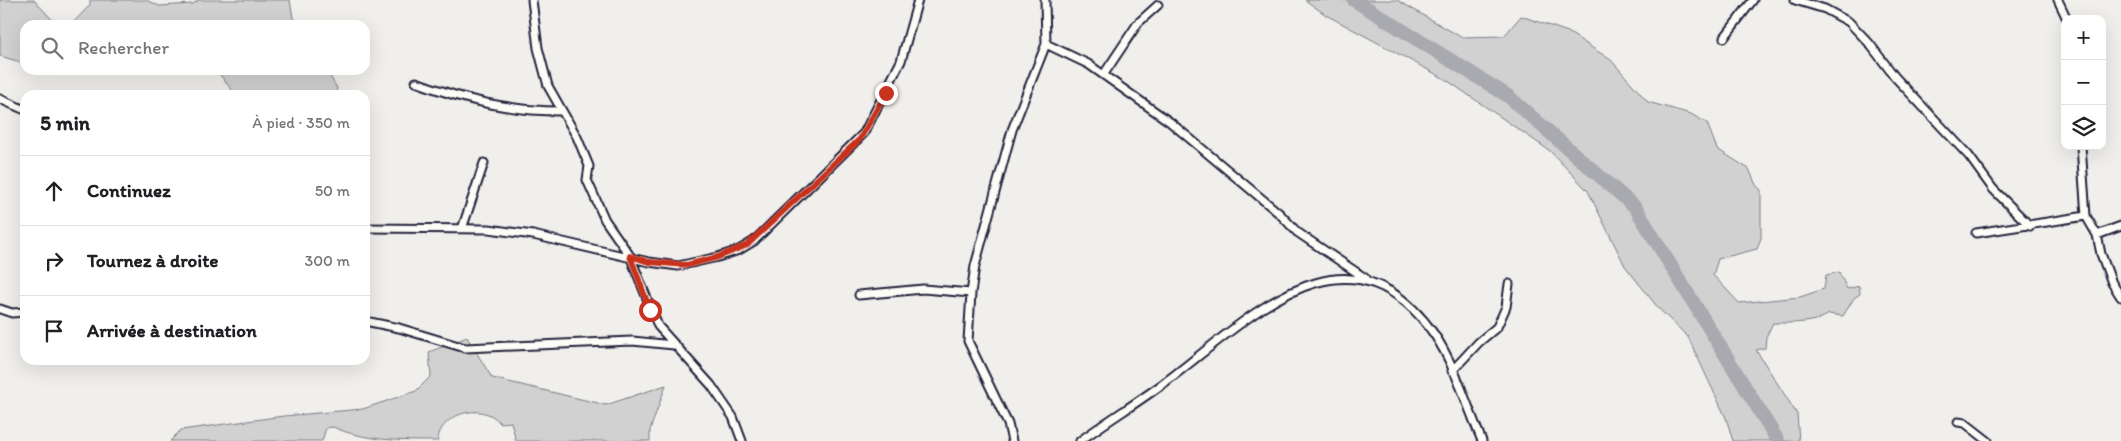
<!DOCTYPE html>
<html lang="fr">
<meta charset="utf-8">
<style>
body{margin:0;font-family:Itim,sans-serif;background:#f2f2f2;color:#202124}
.controls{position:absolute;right:15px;top:15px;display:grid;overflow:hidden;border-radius:10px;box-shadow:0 5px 20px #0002}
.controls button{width:45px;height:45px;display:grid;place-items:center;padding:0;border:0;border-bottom:1px solid #e0e0e0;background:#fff;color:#202124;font:25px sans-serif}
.stop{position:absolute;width:15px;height:15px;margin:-11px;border:4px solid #c8321e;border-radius:50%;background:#fff}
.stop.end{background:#c8321e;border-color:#fff;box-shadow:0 1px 5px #0008}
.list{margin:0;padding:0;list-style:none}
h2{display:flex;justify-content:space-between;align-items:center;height:65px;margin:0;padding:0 20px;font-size:21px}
h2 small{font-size:16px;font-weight:400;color:#757577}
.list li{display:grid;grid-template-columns:32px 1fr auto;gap:15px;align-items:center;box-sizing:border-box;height:70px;padding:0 20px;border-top:1px solid #e0e0e0}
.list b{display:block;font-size:19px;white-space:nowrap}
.list em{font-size:16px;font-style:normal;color:#757577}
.icon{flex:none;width:28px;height:28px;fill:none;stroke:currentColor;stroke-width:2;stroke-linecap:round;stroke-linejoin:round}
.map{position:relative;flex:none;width:2121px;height:441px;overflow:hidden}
.search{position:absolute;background:#fff;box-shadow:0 5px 20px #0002;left:20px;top:20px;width:350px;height:55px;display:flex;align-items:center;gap:12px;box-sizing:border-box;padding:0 18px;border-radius:15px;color:#757577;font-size:19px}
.panel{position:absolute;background:#fff;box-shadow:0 5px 20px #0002;left:20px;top:90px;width:350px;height:275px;border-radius:15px}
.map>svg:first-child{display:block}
.green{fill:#d2d1d1;stroke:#7a7a86}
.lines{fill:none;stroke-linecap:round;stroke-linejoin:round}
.river{stroke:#a9a9b0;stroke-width:14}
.minor-casing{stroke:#22223b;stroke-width:11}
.minor{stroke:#fdfcf7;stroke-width:7}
.route{stroke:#c8321e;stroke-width:6}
</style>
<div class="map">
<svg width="2121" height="441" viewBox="0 0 2121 441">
<rect width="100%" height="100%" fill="#f0efec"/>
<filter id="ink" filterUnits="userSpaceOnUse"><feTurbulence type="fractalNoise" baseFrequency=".02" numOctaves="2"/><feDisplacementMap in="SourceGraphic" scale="10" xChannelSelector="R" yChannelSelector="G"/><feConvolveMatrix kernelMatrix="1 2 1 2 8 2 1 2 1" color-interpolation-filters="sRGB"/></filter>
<g filter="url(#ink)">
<path class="green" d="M0 0H34L57 25H25L24 63 0 56Z
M90 0H146L159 6 193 4 199 0H290L293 18 298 25H71L90 5Z
M1305 0H1397L1461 37 1504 36 1521 16 1568 32 1611 60 1648 102 1691 114 1707 123 1717 149 1749 169 1756 185 1761 190V238L1757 249 1718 259 1713 275 1739 303 1800 297 1824 289 1826 275 1839 272 1847 289 1859 286 1860 294 1854 298 1843 316 1829 314C1815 324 1790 323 1773 323L1766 337 1765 348 1756 350 1797 414 1799 441H1733L1726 418 1688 337 1659 309 1625 266 1588 191 1550 151 1445 79 1326 15Z
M216 70H326L337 88 336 95H236Z
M467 337 492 378 606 405 666 385 650 430V441H516L511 422 500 423C482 400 438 415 438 441 403 441 364 441 333 427L326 428 322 441H170L181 430 284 416 363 409 416 391 431 376 429 352Z"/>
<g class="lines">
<path class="river" d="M1354 0 1508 96 1635 207 1778 441"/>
<defs>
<path id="minor" d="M532 0 538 48 548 86 577 137 589 166 587 180 605 220 630 256 658 326 711 385 733 417 742 441
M1795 0 1825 9 1849 22 1869 43 1895 77 1969 156 1993 189 2030 226
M2058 0 2067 19
M1724 38 1753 0
M1046 44 1088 64 1170 122 1280 214 1297 232 1365 278
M1104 74 1138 23 1158 5
M416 82C464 100 509 111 561 111
M0 99 25 110
M2081 146 2086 216 2097 235 2101 254 2112 283 2121 297
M365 228 489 229 533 235 649 262 678 266 718 257 739 250 754 241 864 133 901 61 918 0
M462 229 484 163
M1976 233 2086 216
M2097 235 2121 226
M859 295 923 289 971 293
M0 309 12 313 25 312
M365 321 399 328 465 348 632 341 674 345
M1452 371 1479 342 1497 327 1506 307 1509 284
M1958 422 1965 423 1988 441
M1012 441 1008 424 968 341 971 293 975 266 1012 130 1046 44 1045 0
M1080 441C1107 421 1137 403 1164 383 1246 322 1347 211 1434 334 1454 363 1468 408 1482 441"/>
</defs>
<use href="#minor" class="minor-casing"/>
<use href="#minor" class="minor"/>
</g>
</g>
<g class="lines" filter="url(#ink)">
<path class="route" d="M650 310 630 256 649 262 687 265 718 257 747 245 860 139 886 93"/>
</g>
</svg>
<div class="controls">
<button>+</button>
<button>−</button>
<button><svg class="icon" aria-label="layers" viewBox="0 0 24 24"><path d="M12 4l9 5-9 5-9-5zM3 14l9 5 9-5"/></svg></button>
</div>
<div class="stop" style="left:650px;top:310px"></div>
<div class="stop end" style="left:886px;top:93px"></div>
<div class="search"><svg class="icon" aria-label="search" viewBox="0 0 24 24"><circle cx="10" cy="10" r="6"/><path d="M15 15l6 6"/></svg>Rechercher</div>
<section class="panel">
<h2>5 min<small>À pied · 350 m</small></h2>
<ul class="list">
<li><svg class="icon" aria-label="ahead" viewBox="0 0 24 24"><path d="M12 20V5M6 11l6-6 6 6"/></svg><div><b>Continuez</b></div><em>50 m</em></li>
<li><svg class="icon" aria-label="right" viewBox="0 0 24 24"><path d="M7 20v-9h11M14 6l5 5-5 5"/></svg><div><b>Tournez à droite</b></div><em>300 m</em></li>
<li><svg class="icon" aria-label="arrive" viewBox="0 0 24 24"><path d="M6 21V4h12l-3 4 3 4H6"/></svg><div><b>Arrivée à destination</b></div></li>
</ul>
</section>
</div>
